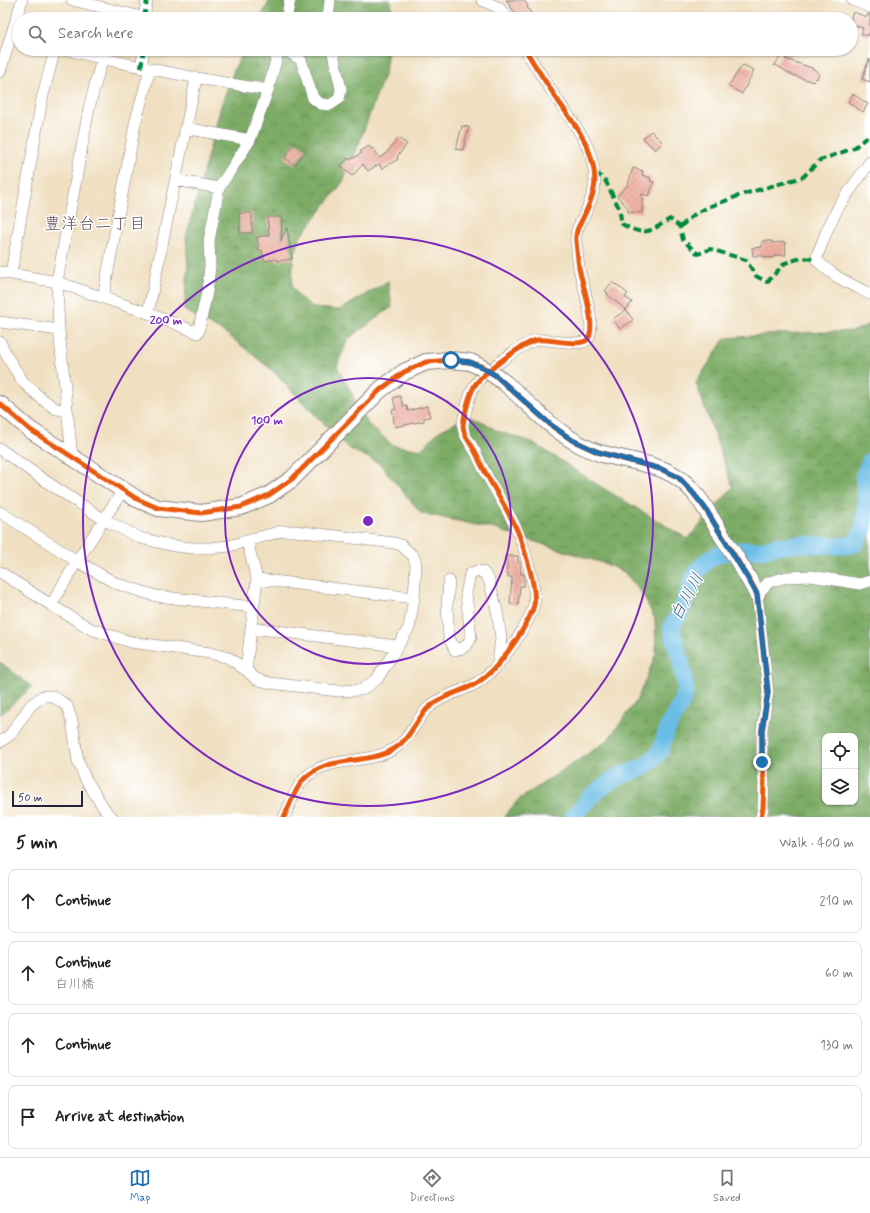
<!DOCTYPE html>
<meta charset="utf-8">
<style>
body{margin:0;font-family:Mynerve,"Klee One",sans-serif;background:#f2f2f2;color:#222}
.controls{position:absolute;right:12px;bottom:12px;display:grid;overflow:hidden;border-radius:8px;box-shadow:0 1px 3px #0004}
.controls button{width:36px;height:36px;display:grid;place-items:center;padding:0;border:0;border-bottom:1px solid #e0e0e0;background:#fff;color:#222;font:20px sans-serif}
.scale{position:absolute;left:12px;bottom:10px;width:71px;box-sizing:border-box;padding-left:4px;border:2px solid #22223b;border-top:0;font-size:11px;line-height:14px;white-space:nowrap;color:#22223b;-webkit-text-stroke:3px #fff;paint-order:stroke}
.stop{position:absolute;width:12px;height:12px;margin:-9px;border:3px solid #1f6fb2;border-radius:50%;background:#fff}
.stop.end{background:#1f6fb2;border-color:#fff;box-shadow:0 1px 4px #0008}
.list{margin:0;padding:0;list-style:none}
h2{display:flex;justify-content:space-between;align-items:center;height:52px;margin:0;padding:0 16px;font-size:17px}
h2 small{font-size:13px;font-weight:400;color:#767676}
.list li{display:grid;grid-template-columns:26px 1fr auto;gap:12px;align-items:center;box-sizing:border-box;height:64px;margin:0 8px 8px;padding:0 8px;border:1px solid #e0e0e0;border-radius:8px}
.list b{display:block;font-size:15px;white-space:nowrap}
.list p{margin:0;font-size:13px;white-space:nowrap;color:#767676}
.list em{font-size:13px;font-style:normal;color:#767676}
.icon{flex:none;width:22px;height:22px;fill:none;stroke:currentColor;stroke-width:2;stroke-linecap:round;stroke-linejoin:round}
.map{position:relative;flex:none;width:870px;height:817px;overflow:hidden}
.search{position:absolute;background:#fff;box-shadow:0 1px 3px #0004;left:12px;right:12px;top:12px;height:44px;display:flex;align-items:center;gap:10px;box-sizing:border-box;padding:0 14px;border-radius:22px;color:#767676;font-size:15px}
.sheet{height:340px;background:#fff}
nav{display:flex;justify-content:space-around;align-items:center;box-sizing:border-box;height:56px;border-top:1px solid #e0e0e0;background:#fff;font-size:11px;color:#767676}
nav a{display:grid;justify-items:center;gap:2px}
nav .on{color:#1f6fb2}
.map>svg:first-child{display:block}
.forest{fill:url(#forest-crowns);stroke:#506750;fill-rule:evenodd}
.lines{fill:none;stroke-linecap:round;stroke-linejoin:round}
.river{stroke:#6bbde7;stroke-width:17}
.building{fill:url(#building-hatch)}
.street-casing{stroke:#89807e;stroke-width:12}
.secondary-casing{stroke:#89807e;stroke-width:18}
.street{stroke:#fff;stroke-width:11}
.secondary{stroke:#fff;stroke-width:16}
.secondary-bridge-casing{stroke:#89807e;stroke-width:18;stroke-linecap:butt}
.secondary-bridge{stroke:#fff;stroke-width:16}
.quiet{stroke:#00873e;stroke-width:4;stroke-dasharray:8 4;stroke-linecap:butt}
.cycleway-casing{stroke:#fff;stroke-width:8}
.cycleway{stroke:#e8590c;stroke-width:5}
.route{stroke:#1f6fb2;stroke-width:5}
.ring{fill:none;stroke:#7b2cbf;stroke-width:2}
.labels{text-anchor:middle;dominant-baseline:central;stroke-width:3;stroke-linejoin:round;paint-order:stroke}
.neighbourhood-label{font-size:17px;fill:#69545f;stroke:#fff}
.water-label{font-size:17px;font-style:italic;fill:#3f6080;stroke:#fff}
.centre{fill:#7b2cbf;stroke:#fff;stroke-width:2}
.ring-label{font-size:12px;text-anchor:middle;font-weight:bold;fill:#7b2cbf;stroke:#fff;stroke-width:3;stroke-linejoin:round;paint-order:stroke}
</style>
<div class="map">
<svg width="870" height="817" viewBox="0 0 870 817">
<defs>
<pattern id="forest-crowns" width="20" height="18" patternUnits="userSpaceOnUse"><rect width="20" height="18" fill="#7dac66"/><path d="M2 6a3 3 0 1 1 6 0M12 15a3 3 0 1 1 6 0" fill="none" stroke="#668c55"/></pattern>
<pattern id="building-hatch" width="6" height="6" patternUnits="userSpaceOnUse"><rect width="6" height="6" fill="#eeb1a3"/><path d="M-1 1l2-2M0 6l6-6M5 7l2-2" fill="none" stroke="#cc988d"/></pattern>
</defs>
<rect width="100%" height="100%" fill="#fff"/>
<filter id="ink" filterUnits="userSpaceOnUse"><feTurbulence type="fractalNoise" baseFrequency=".025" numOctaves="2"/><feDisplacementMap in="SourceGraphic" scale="8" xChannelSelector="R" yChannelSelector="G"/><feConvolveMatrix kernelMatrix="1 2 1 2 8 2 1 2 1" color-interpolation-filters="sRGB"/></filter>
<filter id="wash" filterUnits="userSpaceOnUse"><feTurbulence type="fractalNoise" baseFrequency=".012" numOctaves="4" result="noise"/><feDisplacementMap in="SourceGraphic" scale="16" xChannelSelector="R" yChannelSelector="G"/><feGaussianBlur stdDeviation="0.9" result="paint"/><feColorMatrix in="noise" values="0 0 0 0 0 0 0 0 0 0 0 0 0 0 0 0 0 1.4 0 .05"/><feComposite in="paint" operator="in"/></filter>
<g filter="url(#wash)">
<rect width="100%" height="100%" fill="#f0dfc0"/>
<path class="forest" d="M270 0H391V19H260Z
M245 49H388L385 72 360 141 343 182 301 236 293 260 292 286 299 297 314 308 340 310 388 281 392 307 348 339 337 366 368 424 392 445 421 450 438 432 468 416 484 423 497 431 532 442 603 488 688 539 733 487 696 383 725 338 779 334 854 331 870 324V817H504L518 800 607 741 637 700 656 654 655 619 642 593 624 572 606 564 495 529 421 513 379 463 348 448 311 411 272 370 227 334 184 310 188 268 186 237 221 106 234 70ZM825 736H855V802H825Z
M0 662 32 687 0 715Z"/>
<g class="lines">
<path class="river" d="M573 817 591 796 615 778 644 767 660 752 668 727 682 702 686 689 681 662 671 627 680 613 696 572 708 560 719 554 740 550H761L775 546 801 544 840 546 855 544 864 527 866 499 863 477 870 461"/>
</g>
<g id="blocks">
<path class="building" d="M506 0H524L528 6 527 7 535 19H521L519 15 517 16Z
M853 12 867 17 868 14H870V31L868 36 861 34 863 28 851 24V17Z
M780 49H800L785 59 812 68 819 73 817 79 815 78 813 82 790 74 776 65 774 66 783 53Z
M869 59H870V82L862 79Z
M743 65 754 70 742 94 728 86Z
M853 94 868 104 863 112 848 102Z
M462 126 469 127 463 150 456 149Z
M651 131 663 143 655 150 643 138Z
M398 138 407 144 397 157 398 159 390 164V163L382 169 379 164 368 171 363 164 352 176 341 166 348 158 350 160 362 153 360 151 369 146 371 149 373 148 380 158 387 153Z
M295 142 306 149 295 165 285 158Z
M633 168 643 171 642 175 651 178 650 181 654 182 649 196 642 194V213L628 212V208L617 196 628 185Z
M239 213H252V233H240Z
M267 217H282L281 241 287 227 292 259 277 261 276 259 264 261 262 250 259 251 257 237 269 235Z
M762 241H772V243L785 242 786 255H775V257L764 258V256H753L752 248 762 247Z
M612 282 615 285 616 284 628 294 625 297 632 302 626 310 607 294 608 293 605 291Z
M626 310 633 320 620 329 613 319Z
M400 396 404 407 407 406 408 411 427 406 430 417 424 418V421L395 427 393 417 394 416 392 410 396 409 393 398Z
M507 556H518V562H520L521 574H524V586H520L518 605 510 604 512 577H508V573H507Z"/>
</g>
</g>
<g filter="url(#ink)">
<use href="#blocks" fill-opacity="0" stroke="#89807e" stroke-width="1"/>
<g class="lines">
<defs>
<path id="street" d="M72 0 150 19
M482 0 499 8 508 19
M852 0 870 7
M144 18 147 0
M286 19 290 0
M328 19 330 0
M63 49C130 66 199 79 268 90
M284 49 301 60 313 98 321 104 330 105 339 99 341 89 332 49
M141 68 144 49
M0 72 22 0
M185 128 250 140
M870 162 839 206 827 230 816 259C831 276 850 284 870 294
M175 180 219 188
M0 272 57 282 148 313 198 333 207 292 210 266 209 241 219 188 250 140 268 90 279 49
M11 273 42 99 55 49
M103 298 135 124 150 69
M148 313 196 79
M0 322 59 330
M0 342 9 360 24 383 42 399 56 409 67 410
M0 449 41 478 103 519 140 538 174 546 192 548H210L229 546 282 531H295L394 543 401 545 413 556 416 564 414 598 409 628 377 679 362 690 338 691 270 683 256 679 246 670 229 658 210 653 131 642 91 629 51 605 0 572
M72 457 59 330 57 282 89 108 102 59
M0 512 77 561 115 583 156 596 253 607
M257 579 414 598
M449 581 447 606 449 638 455 650C464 648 468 646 471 637L466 594 470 574 477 571 483 572 489 580 497 611 501 638 498 663
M51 605 77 561 123 490
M252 628 397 646
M246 670 257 579 247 541
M0 742 10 735 31 705 43 696H52L60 701 67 706 72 721 78 761 85 778 107 813 112 817
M284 817C290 805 294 791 303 780 326 754 366 766 394 749 409 740 415 722 427 709 441 695 460 693 477 683 488 676 499 664 506 654 515 643 531 618 534 605 536 595 533 584 531 574 527 559 523 544 517 530 506 506 491 485 480 462 478 457 476 452 473 448 468 439 463 435 463 425 464 416 470 392 475 385 483 373 523 343 537 340 548 338 581 348 588 339 597 326 582 283 579 268 578 260 577 251 576 242 575 232 578 227 583 218 595 193 599 182 590 154 584 136 572 121 561 105 549 87 536 68 525 49
M761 817 763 808 764 782 762 762V730L768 692 757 594 769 582 787 577 811 576 860 584 870 581"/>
<path id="secondary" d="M512 389C538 413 565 442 599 453 624 460 656 463 677 477 697 489 712 520 724 539 736 557 747 575 757 594
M0 404 29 429 137 499 158 508 201 513 241 507 269 495 292 479 380 390 404 372 426 362 451 360 470 362"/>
</defs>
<use href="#street" class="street-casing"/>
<use href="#secondary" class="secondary-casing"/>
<use href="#street" class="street"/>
<use href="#secondary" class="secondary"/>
<defs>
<path id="secondary-bridge" d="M470 362C486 369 499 377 512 389"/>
</defs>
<use href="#secondary-bridge" class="secondary-bridge-casing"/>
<use href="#secondary-bridge" class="secondary-bridge"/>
<path class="quiet" d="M144 18 147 0
M141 68 144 49
M595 172 605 180 619 208 622 224C645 237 649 232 670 219L680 227 683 240 698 254 710 249 746 260 756 276 767 282 785 263 801 258 816 259
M680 227 696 213 711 206 744 194 803 177 820 160 854 148 870 134"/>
<defs>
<path id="cycleway" d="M0 404 29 429 137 499 158 508 201 513 241 507 269 495 292 479 380 390 404 372 426 362 451 360 470 362 483 367 495 375 551 425 572 440 598 452 661 469 678 477 689 488 705 508 752 584 757 594 768 692 762 730V762L764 782 763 808 761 817
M284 817C290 805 294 791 303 780 326 754 366 766 394 749 409 740 415 722 427 709 441 695 460 693 477 683 488 676 499 664 506 654 515 643 531 618 534 605 536 595 533 584 531 574 527 559 523 544 517 530 506 506 491 485 480 462 478 457 476 452 473 448 468 439 463 435 463 425 464 416 470 392 475 385 483 373 523 343 537 340 548 338 581 348 588 339 597 326 582 283 579 268 578 260 577 251 576 242 575 232 578 227 583 218 595 193 599 182 590 154 584 136 572 121 561 105 549 87 536 68 525 49"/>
</defs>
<use href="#cycleway" class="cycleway-casing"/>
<use href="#cycleway" class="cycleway"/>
</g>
</g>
<g class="lines" filter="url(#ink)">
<path class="route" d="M451 360 470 362 483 368 495 375 551 425 572 440 598 452 661 469 678 477 694 494 705 508 757 594 768 692 762 730V762"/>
</g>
<g class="ring">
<circle cx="368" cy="521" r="143"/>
<circle cx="368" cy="521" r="285"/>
</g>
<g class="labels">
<g class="neighbourhood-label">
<text x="95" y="224">豊洋台二丁目</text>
</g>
<g class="water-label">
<text transform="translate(687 597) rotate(-62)">白川川</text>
</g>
</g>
<circle cx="368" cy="521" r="6" class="centre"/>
<g class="ring-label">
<text x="166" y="324">200 m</text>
<text x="267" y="424">100 m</text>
</g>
</svg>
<div class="controls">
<button><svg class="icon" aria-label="locate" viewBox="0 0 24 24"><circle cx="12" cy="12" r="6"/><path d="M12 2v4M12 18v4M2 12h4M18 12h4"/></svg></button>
<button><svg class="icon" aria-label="layers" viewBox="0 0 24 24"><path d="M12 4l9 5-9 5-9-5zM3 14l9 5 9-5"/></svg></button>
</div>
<div class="scale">50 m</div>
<div class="stop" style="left:451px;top:360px"></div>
<div class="stop end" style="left:762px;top:762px"></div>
<div class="search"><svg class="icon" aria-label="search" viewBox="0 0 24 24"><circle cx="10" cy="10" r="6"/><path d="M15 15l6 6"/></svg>Search here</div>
</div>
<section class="sheet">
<h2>5 min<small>Walk · 400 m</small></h2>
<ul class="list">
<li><svg class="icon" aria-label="ahead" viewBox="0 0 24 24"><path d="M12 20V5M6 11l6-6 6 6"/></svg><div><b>Continue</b></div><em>210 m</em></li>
<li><svg class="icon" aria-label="ahead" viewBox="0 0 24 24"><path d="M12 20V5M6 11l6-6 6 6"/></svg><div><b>Continue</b><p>白川橋</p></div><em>60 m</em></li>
<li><svg class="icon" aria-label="ahead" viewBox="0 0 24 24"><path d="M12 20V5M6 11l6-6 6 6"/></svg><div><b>Continue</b></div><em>130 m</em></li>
<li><svg class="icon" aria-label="arrive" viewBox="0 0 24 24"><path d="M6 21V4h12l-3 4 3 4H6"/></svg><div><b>Arrive at destination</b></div></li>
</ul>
</section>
<nav>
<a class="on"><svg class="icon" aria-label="map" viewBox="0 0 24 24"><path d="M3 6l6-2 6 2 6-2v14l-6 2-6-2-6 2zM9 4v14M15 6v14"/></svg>Map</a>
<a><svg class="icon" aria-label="directions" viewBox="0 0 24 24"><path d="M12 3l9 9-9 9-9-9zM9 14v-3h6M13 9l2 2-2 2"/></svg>Directions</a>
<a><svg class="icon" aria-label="saved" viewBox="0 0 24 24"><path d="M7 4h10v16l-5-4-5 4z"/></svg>Saved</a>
</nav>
